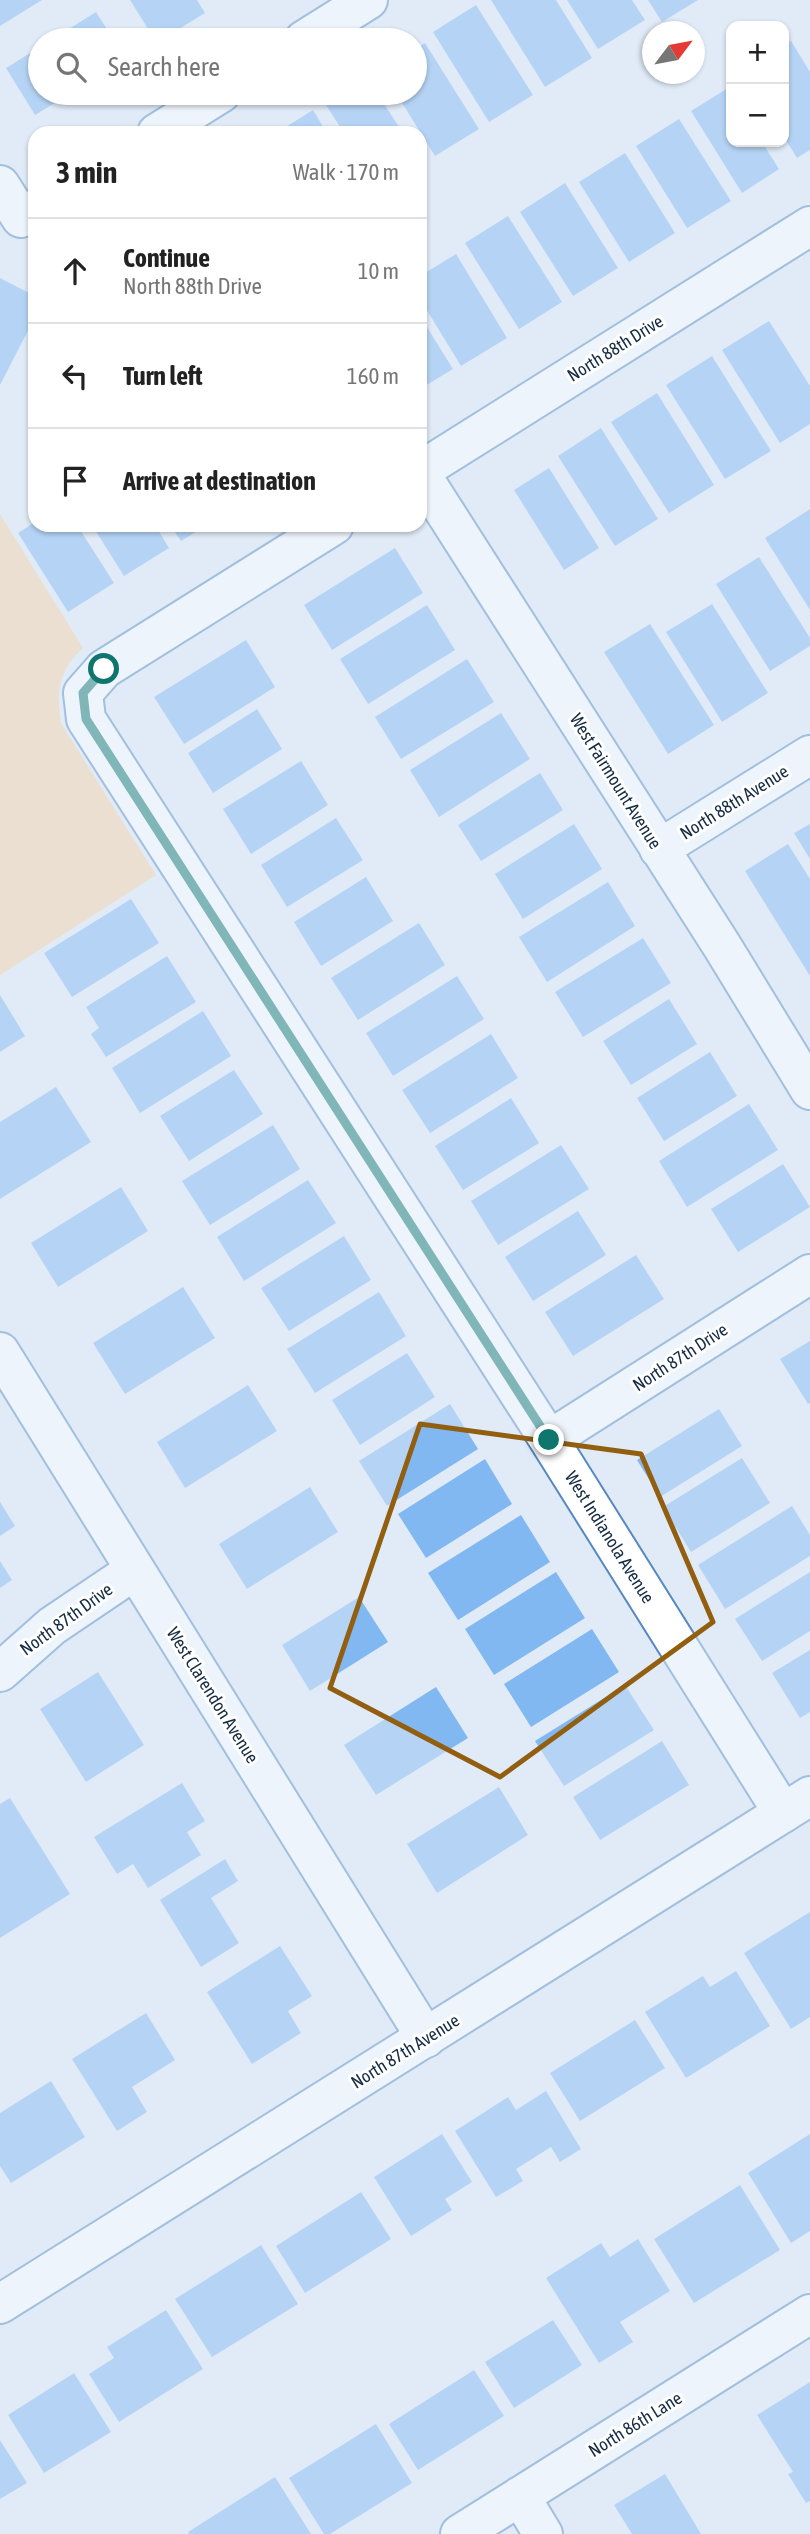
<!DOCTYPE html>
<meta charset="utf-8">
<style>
body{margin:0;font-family:"Asap Condensed",sans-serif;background:#f2f2f2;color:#222}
.controls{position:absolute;right:21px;top:21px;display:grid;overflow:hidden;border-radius:14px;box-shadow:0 2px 5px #0004}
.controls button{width:63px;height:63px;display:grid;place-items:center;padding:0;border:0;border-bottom:2px solid #e0e0e0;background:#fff;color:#222;font:35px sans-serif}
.compass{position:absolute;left:642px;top:21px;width:63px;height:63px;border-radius:50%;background:#fff;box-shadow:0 2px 5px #0004;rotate:58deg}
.stop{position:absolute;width:21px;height:21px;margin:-16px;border:5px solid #0f766e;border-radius:50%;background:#fff}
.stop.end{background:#0f766e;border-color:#fff;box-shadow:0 2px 7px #0008}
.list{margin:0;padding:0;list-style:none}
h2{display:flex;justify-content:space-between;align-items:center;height:91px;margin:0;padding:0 28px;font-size:30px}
h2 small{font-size:23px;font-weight:400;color:#767676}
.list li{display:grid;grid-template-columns:46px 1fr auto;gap:21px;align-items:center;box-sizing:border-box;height:105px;padding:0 28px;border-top:2px solid #e0e0e0}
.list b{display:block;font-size:26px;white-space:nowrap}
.list p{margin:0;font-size:23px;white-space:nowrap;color:#767676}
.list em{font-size:23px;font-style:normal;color:#767676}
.icon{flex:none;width:38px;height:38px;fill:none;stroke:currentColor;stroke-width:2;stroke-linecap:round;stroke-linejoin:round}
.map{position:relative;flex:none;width:810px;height:2534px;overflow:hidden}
.search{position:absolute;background:#fff;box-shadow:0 2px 5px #0004;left:28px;top:28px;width:399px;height:77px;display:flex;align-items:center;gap:18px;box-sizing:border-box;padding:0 24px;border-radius:38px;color:#767676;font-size:26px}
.panel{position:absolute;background:#fff;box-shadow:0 2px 5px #0004;left:28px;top:126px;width:399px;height:406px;border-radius:21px}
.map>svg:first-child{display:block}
.green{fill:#f8d1a4}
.building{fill:#82b8f1}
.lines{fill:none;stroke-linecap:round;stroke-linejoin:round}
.street-casing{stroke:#5589c0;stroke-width:42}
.secondary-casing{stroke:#5589c0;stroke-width:42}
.street{stroke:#fff;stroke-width:38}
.secondary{stroke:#fff;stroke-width:38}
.route{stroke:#0f766e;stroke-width:9}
.marked{fill:none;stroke:#925f10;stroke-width:5;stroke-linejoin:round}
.labels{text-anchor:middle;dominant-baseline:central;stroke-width:6;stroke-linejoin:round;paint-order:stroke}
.street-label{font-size:18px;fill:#162c43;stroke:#fff}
</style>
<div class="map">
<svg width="810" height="2534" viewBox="0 0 810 2534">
<rect width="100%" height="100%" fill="#e0ebf7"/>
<path class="green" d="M0 514 83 648C59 669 56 692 61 723L156 875 0 975Z"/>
<path class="building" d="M0 0H42L0 26Z
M130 0H197L205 13 161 40H155Z
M491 0H556L592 58 545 87Z
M567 0H632L645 20 598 49Z
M648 0H698L662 22Z
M476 5 533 95 489 122 433 32Z
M96 12 114 40H51Z
M791 41 810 72V150L797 158 784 137V45Z
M425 43 479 129 435 156 396 93H415V49Z
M40 47V93H71L35 115 6 68Z
M728 88 731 93V142H762L779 169 742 193 691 111Z
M345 93H377L403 133H344L326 105Z
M313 110 327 133H276Z
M679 119 731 201 687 228 636 146Z
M625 153 675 233 629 262 579 182Z
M565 183 618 268 573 296 520 212Z
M508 216 562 302 519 329 465 243Z
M456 254 507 338 461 366 420 299V276Z
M0 278 35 296V317L0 385Z
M420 316 453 369 420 389Z
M769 321 810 386V424L780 443 722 350Z
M712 356 771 451 725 479 666 385Z
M657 393 714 485 669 513 611 422Z
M601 428 658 519 615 546 558 456Z
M549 468 599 548 564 570 514 490Z
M810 509V610L765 538Z
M35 522V525H77L114 583 68 612 18 533Z
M92 525H155L169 548 124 576Z
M170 525H207L181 541Z
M395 548 423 593 332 650 304 605Z
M759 557 810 638V646L770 671 716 584Z
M712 604 768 693 722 722 666 632Z
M427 605 455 650 368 704 340 659Z
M650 624 714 725 668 754 604 652Z
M246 640 275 687 184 744 154 697Z
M467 659 494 702 401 759 375 717Z
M257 709 282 749 213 793 188 753Z
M501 713 530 759 439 817 410 770Z
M301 761 328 805 251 854 223 809Z
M540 773 563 810 481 861 458 825Z
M336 818 363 860 287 907 261 865Z
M574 824 602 869 523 919 495 874Z
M810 824V859L794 833Z
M788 844 810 879V976L745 871Z
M366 877 393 921 321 966 294 922Z
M608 882 635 926 547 982 519 937Z
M131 899 159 943 72 997 44 953Z
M419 923 445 965 358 1020 331 978Z
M643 938 671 983 583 1037 555 992Z
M167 956 196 1002 106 1057 91 1034 99 1028 86 1007Z
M457 976 484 1019 393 1076 366 1033Z
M0 995 25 1036 0 1052Z
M669 999 697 1044 631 1085 603 1041Z
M203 1011 231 1056 140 1113 112 1068Z
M491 1034 518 1078 430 1133 402 1090Z
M710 1052 737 1096 664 1141 637 1098Z
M234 1070 263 1114 189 1161 160 1116Z
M56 1087 91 1142 0 1199V1122Z
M511 1098 539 1143 463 1190 435 1146Z
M749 1104 778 1150 687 1207 659 1161Z
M273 1125 300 1169 210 1225 182 1181Z
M561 1145 589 1189 498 1245 471 1201Z
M783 1164 810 1207 738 1252 711 1209Z
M308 1180 336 1223 244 1281 217 1237Z
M121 1187 148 1231 58 1287 31 1243Z
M578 1211 606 1255 533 1301 505 1257Z
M344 1236 371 1280 289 1331 261 1288Z
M636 1255 664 1299 573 1356 545 1312Z
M183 1287 215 1338 125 1394 93 1343Z
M379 1292 406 1336 315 1393 287 1349Z
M810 1341V1403L808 1404 780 1359Z
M407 1353 435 1397 360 1445 332 1400Z
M248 1385 277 1431 185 1488 157 1442Z
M450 1404 478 1449 387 1506 359 1461Z
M719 1409 742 1446 660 1497 637 1460Z
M742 1458 770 1503 691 1552 663 1507Z
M485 1459 512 1504 426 1558 398 1514Z
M310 1487 338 1532 247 1589 219 1544Z
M0 1502 15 1526 0 1536Z
M792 1506 810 1535V1556L725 1609 698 1565Z
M521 1515 550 1562 458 1620 428 1573Z
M0 1561 12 1580 0 1588Z
M556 1572 585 1618 494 1675 465 1629Z
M810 1572V1631L762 1661 735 1619Z
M359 1597 388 1642 310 1691 282 1645Z
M592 1629 619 1672 531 1727 504 1684Z
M810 1650V1712L800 1718 772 1673Z
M98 1672 144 1745 86 1782 40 1709Z
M625 1685 654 1730 564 1786 535 1741Z
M436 1687 468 1738 376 1795 344 1745Z
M662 1741 689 1785 600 1840 573 1797Z
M182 1783 205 1821 187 1832 201 1855 148 1888 133 1864 117 1874 94 1837Z
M499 1787 528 1835 437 1893 407 1844Z
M10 1798 70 1894 0 1938V1804Z
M225 1859 238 1881 211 1898 239 1943 201 1967 160 1900Z
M810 1912V2017L791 2029 744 1953Z
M280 1946 312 1996 288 2011 301 2033 252 2064 207 1992Z
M736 1971 770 2026 686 2078 645 2012 703 1976 710 1987Z
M146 2013 175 2060 132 2087 147 2112 117 2131 72 2059Z
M635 2020 665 2068 580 2121 550 2073Z
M51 2081 85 2137 11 2183 0 2166V2113Z
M546 2091 581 2149 560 2162 551 2147 516 2169 523 2181 496 2197 455 2131 508 2097 516 2110Z
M442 2134 472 2182 445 2199 452 2210 411 2236 374 2177Z
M810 2134V2231L791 2243 748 2173Z
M740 2185 780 2250 694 2303 654 2239Z
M361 2192 391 2239 305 2293 276 2246Z
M638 2239 670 2291 620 2322 633 2342 599 2363 546 2278 601 2243 610 2257Z
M261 2245 298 2304 212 2357 175 2299Z
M166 2310 203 2369 119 2422 89 2374 114 2358 107 2347Z
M553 2320 582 2365 514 2408 485 2362Z
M474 2370 504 2416 418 2470 389 2424Z
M74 2373 111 2432 44 2473 8 2415Z
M810 2382V2501L806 2503 788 2474 793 2472 757 2415Z
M376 2424 412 2483 330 2534H324L289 2478Z
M0 2440 27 2483 0 2499Z
M665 2474 701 2534H632L614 2505Z
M275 2477 311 2534H189L188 2532Z"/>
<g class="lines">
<defs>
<path id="street" d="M304 40 368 0
M157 133 221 93
M0 185 21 218 35 209
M420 471 810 226
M420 473 722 946 810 1090
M334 525 104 669 83 693 86 719 549 1440 783 1813
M659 849 810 755
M0 1352 426 2038
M549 1440 810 1274
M0 1672 52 1626 135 1570
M520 2496 543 2534
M460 2534 810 2314"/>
<path id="secondary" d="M0 2304 810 1796"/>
</defs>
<use href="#street" class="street-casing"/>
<use href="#secondary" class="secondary-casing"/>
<use href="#street" class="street"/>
<use href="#secondary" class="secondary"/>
</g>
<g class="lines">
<path class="route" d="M104 669 83 693 86 719 549 1440"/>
</g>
<path d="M0 0H810V2534H0ZM420 1424 641 1454 713 1622 500 1777 330 1688Z" fill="#e0ebf7" fill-opacity=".55" fill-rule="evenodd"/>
<path class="marked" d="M420 1424 641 1454 713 1622 500 1777 330 1688Z"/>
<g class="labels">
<g class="street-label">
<text transform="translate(615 348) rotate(-32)">North 88th Drive</text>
<text transform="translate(616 781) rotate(58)">West Fairmount Avenue</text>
<text transform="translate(734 802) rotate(-32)">North 88th Avenue</text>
<text transform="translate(680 1357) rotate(-33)">North 87th Drive</text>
<text transform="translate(610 1537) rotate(58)">West Indianola Avenue</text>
<text transform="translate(66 1619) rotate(-36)">North 87th Drive</text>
<text transform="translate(213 1695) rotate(58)">West Clarendon Avenue</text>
<text transform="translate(405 2051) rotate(-32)">North 87th Avenue</text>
<text transform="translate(635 2424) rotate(-32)">North 86th Lane</text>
</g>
</g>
</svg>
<div class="controls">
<button>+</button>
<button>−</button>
</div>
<svg class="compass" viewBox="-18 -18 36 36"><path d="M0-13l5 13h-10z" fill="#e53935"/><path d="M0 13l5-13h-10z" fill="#767676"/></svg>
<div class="stop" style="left:104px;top:669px"></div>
<div class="stop end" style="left:549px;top:1440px"></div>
<div class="search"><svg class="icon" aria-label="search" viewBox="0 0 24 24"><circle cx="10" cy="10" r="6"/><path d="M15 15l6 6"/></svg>Search here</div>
<section class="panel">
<h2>3 min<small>Walk · 170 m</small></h2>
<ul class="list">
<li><svg class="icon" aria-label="ahead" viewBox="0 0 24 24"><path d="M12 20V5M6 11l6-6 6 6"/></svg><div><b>Continue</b><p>North 88th Drive</p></div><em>10 m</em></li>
<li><svg class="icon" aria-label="left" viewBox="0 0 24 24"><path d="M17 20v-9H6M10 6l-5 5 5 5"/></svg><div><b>Turn left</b></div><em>160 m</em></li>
<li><svg class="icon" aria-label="arrive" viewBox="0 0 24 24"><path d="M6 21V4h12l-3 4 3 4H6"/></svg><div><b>Arrive at destination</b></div></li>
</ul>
</section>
</div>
